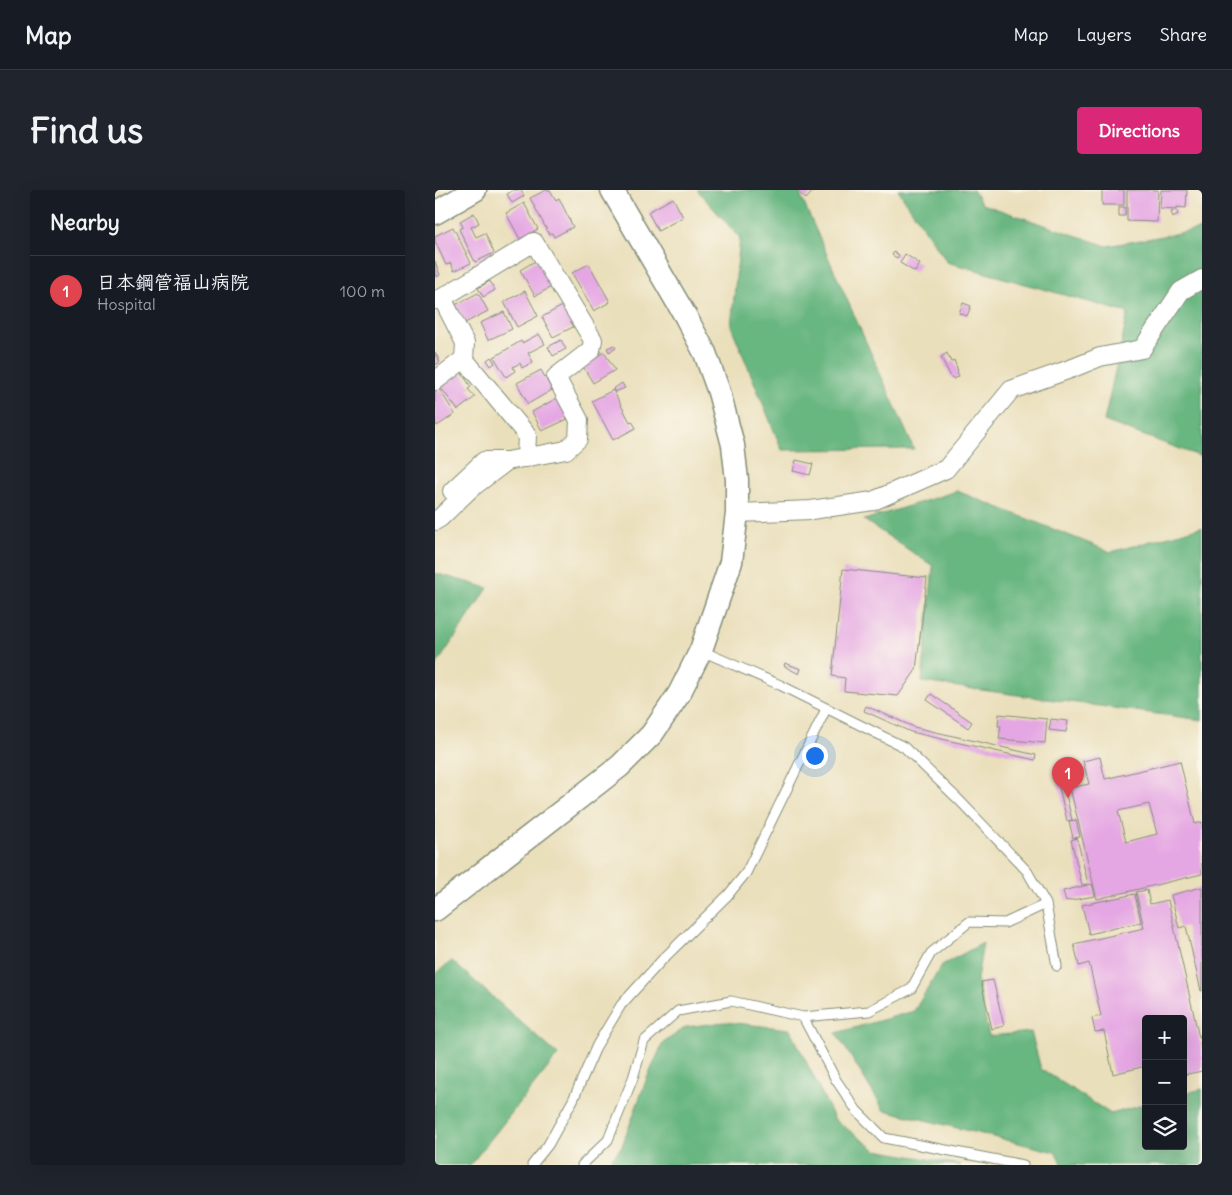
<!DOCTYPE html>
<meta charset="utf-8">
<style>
body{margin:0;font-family:Delius,"Klee One",sans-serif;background:#20242c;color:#f1f3f6}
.controls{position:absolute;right:15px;bottom:15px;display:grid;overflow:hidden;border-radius:5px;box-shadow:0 5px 20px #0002}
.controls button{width:45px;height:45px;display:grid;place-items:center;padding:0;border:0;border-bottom:1px solid #363941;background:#171b24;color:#f1f3f6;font:25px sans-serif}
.you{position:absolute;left:379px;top:565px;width:18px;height:18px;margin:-12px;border:4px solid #fff;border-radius:50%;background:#1a73e8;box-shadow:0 0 0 8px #1a73e833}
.badge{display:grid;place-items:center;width:32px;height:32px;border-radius:50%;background:#db2777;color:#fff;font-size:16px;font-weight:700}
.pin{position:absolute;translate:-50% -41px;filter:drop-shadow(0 1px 2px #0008)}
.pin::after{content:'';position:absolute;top:26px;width:18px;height:15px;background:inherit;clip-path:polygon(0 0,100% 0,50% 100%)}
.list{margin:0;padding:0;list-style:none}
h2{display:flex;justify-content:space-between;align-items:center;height:65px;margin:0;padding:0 20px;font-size:21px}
h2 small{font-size:16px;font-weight:400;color:#9ea1a6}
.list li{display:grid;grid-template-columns:32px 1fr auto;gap:15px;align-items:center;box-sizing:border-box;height:70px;padding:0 20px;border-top:1px solid #363941}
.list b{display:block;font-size:19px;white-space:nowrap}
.list p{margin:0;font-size:16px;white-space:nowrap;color:#9ea1a6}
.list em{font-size:16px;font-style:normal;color:#9ea1a6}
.icon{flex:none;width:28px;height:28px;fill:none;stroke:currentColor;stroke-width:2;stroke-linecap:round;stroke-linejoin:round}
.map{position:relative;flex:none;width:767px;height:975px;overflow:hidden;border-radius:5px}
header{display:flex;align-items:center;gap:30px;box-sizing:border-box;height:70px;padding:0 25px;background:#171b24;border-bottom:1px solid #363941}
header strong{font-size:24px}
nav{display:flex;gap:28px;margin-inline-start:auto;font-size:18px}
.intro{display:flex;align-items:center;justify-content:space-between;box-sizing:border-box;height:120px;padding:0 30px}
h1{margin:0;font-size:35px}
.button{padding:12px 22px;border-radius:5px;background:#db2777;color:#fff;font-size:18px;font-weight:700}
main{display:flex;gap:30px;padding:0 30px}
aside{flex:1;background:#171b24;border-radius:5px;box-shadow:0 5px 20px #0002}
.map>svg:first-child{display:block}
.forest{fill:#68b680;stroke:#447a5a}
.building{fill:#e5a7e3;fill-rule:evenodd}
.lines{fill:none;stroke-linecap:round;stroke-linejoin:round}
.service-casing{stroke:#848e78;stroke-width:11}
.minor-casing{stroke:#848e78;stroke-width:20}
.tertiary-casing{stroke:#848e78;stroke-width:25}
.service{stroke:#fff;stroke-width:9}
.minor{stroke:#fff;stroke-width:18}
.tertiary{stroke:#fff;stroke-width:22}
</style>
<header>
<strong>Map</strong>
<nav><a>Map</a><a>Layers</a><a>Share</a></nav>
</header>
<div class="intro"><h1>Find us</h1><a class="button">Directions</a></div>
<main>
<aside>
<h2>Nearby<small></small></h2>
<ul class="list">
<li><span class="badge" style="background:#e0444e">1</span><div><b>日本鋼管福山病院</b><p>Hospital</p></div><em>100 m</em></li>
</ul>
</aside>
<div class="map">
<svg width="767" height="975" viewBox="0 0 767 975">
<rect width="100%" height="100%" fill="#fbf7ec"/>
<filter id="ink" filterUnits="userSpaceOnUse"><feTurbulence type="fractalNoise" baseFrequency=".02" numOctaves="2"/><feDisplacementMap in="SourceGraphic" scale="10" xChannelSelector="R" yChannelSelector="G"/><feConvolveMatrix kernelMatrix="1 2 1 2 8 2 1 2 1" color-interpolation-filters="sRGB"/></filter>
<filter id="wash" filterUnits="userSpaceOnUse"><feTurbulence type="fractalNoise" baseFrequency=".0096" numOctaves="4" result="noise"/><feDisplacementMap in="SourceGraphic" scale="20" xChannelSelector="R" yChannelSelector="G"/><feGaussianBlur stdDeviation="1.12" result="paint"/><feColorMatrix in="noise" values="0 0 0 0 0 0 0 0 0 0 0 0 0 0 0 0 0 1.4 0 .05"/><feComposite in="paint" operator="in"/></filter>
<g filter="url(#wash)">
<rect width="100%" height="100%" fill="#eadfbb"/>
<path class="forest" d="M262 0H363L479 259 347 260 296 136 305 48Z
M463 0H538L547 14 672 56 767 39V267L669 231 693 123 512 72Z
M522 301 676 362 767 337V530L487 492 498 376 429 330Z
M0 383 53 398 0 477Z
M548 753 542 789 554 846 596 842 606 879 676 924 711 914V956H748V904L767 899V975H628L620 962 449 920 401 843 479 821 507 775Z
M17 771 123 865 35 975H0V784Z
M290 832 355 839 400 930 441 960 526 975H171L187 956 212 888 228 853 251 837Z"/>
<g id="blocks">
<path class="building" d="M79 0H86L89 6 77 13 72 4Z
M111 0H115L121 10 124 8 138 37 119 47 117 43 114 44 95 8Z
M361 0H379L371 9Z
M667 0H689V15H667Z
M692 0H723L722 32 692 31Z
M726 0H752L751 18 742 17V19L725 18Z
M238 8 248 27 223 41 213 22Z
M89 13 103 39 85 49 71 23Z
M684 17H690V26H684Z
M741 20 743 24 738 27 736 22Z
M39 23 44 33 36 37 41 47 50 43 59 63 40 72 24 39 28 37 25 31Z
M18 37 36 73 19 81 16 73 11 75 0 51V46Z
M459 62 464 65 462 68 457 65Z
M470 64 485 74 480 82 465 73Z
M102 70 120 95 100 106 85 80Z
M0 71 5 85 1 87 0 84Z
M154 74 175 112 159 121 137 83Z
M55 91 60 100 48 107 43 98Z
M90 101 103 126 82 137 69 112Z
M43 103 53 121 30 133 20 115Z
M528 113 536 116 532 126 524 123Z
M131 114 142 135 118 147 107 127Z
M69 122 77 139 53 150 45 133Z
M104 144 110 154 93 163 98 172 87 178 85 173 78 177 80 181 71 187 59 167 86 151 87 153Z
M126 150 131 159 118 166 113 157Z
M179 155 181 158 174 162 172 158Z
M0 162 5 172 0 175Z
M169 162 180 180 158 193 147 175Z
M512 163 516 172 519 170 523 181 522 182 524 186 519 189 516 187 506 167Z
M56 167 60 173 56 176 52 170Z
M106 180 117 200 93 214 82 193Z
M26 182 36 197 33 199 40 207 23 220 5 197Z
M187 193 190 198 180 202 178 199Z
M4 199 20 224 2 236 0 232V202Z
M178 200 195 232 197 231 201 238 178 250 157 211Z
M122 208 128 219 132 218 137 227 107 241 97 222Z
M361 270 378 274 375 285 358 281Z
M408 379 492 388 481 480 463 506 409 501 410 488 397 486Z
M350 473 366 479 364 484 349 476Z
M496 504 537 532 533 538 492 510Z
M431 516 479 537 601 565 600 570 476 542 429 521Z
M564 524 612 529 610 553 564 549 566 536H563Z
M616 529 633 531 631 542 614 540Z
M665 567 670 589 745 571 760 634 767 632V657H766L767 684 662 709 635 598 654 594 648 571ZM714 614 722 644 691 652 683 621Z
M628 592 637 630 632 631 623 593Z
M641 630 645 647 638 648 634 631Z
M642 648 653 694 647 695 636 650Z
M657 694 660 706 631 711 628 701Z
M767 697V801H766L751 736 744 738 736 705Z
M712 700 715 714 733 710 767 861V881L748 885V829H711V876L678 884 669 841 660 842 657 828 666 826 654 773 644 776 639 754 709 738 701 702Z
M700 704 706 732 654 744 647 715Z
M558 790 569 836 557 839 546 792Z"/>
</g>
</g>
<g filter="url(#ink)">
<use href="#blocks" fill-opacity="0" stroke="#848e78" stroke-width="1"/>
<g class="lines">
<defs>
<path id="service" d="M267 461 345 495 469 557 525 611 592 681 611 714 622 776
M368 827 401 890 422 921 449 948 588 975
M97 975 113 955 138 910 162 855 186 815 227 770 293 705 311 683 391 519
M147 975 173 950 198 888 209 851 243 821 296 811 368 827 434 821 476 799 496 763 534 732 570 733 611 714"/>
<path id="minor" d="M7 108 30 153 29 169
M0 110 7 108 99 52 158 150 156 160 121 187 144 230 143 249 131 260 72 271 35 299 5 328 0 331
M0 191 29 169 92 245 91 268
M17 301 49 271H72
M302 323 376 320 438 311 511 279 576 200 638 178 665 167 707 159 746 101 767 89"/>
<path id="tertiary" d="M0 23 40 0
M0 720 185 576 217 544 244 504 266 460 296 372 302 323V290L298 255 284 202 270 163 251 127 177 0"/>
</defs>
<use href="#service" class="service-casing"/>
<use href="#minor" class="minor-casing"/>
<use href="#tertiary" class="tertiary-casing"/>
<use href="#service" class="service"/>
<use href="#minor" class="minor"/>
<use href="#tertiary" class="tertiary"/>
</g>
</g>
</svg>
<div class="controls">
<button>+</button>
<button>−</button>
<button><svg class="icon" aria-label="layers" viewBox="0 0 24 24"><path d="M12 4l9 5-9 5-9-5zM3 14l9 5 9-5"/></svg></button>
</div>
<div class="you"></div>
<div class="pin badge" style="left:633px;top:608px;background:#e0444e">1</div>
</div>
</main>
